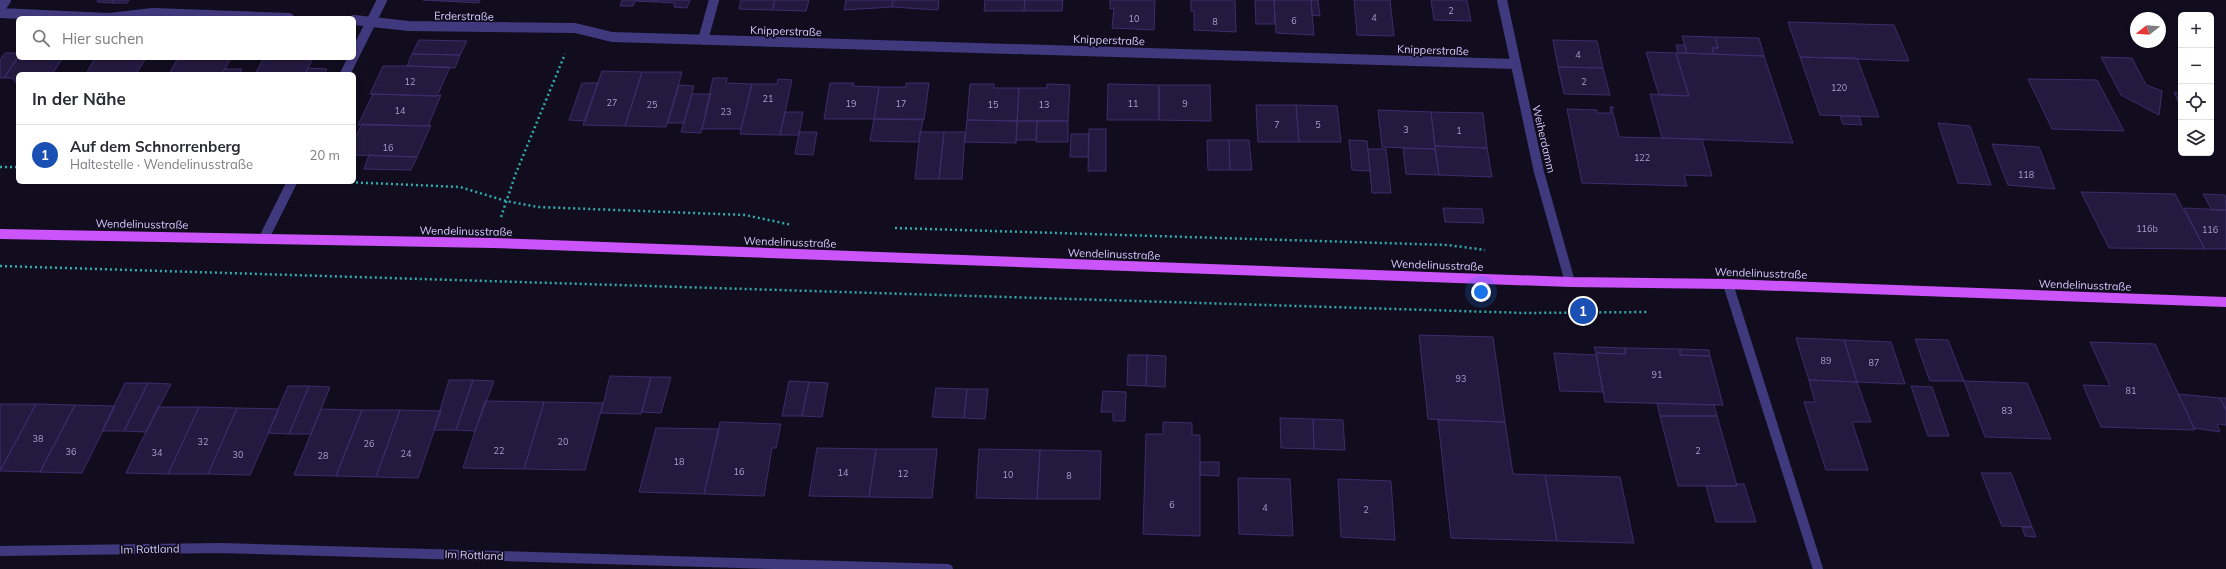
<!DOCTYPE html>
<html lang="de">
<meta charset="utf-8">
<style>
body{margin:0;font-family:Mulish,sans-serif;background:#f2f2f3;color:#2b2b33}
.controls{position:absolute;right:12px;top:12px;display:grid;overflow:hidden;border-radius:6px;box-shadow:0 2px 6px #0003}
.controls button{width:36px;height:36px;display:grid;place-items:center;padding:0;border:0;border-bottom:1px solid #e1e1e2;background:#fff;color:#2b2b33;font:20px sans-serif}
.compass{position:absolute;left:2130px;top:12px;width:36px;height:36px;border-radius:50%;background:#fff;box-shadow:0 2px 6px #0003;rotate:253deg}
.you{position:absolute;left:1481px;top:292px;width:14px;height:14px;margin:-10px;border:3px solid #fff;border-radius:50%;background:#1a73e8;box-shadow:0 0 0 6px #1a73e833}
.badge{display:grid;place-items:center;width:26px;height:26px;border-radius:50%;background:#1a7088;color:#fff;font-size:13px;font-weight:700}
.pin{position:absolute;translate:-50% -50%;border:2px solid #fff;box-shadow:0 1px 4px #0006}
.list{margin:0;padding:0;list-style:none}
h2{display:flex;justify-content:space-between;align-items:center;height:52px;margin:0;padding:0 16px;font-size:17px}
h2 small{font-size:13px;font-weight:400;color:#7c7c81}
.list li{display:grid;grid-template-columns:26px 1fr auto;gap:12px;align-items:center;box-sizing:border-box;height:60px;padding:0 16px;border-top:1px solid #e1e1e2}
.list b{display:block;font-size:15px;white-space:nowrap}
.list p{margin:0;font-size:13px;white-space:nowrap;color:#7c7c81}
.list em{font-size:13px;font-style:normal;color:#7c7c81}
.icon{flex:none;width:22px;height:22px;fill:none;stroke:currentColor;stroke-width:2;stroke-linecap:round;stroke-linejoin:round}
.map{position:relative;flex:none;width:2226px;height:569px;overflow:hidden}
.search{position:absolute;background:#fff;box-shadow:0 2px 6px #0003;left:16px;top:16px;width:340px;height:44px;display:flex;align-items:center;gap:10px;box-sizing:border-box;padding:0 14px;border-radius:6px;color:#7c7c81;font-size:15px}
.panel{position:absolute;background:#fff;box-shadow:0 2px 6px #0003;left:16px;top:72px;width:340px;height:112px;border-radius:6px}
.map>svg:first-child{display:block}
.building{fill:#24193f;stroke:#3d2c6b}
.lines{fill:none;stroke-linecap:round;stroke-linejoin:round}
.path{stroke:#30abad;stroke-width:2.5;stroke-dasharray:2 3;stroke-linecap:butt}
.minor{stroke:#41397d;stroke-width:10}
.major{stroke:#cb55fb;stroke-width:10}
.labels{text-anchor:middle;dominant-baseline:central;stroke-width:3.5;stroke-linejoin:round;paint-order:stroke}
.number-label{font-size:9px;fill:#a99ece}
.street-label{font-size:11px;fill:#d5cbfe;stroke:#110d1f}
</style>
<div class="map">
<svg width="2226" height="569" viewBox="0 0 2226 569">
<rect width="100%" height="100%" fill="#110d1f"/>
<path class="building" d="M98 0H114L112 3 97 2Z
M114 0H129L127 3H112Z
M423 0H480L479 3Z
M622 0H656V2L635 1 633 6H620Z
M656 0H690L687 8 674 7 675 3 656 2Z
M741 0H775L772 10 739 9Z
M775 0H809L806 11 772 10Z
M846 0H893L892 7 844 10Z
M893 0H939L938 10 892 7Z
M985 0H1025L1024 11H984Z
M1025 0H1063L1062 11H1024Z
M1110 0H1155L1154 30 1112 28 1114 8 1110 9Z
M1191 0H1235L1236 32 1194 30V11H1191Z
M1255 0H1274L1275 24H1256Z
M1274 0H1311L1314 35 1276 33Z
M1311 0H1318L1320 16 1312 15Z
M1354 0H1390L1394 36 1357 35Z
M1431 0H1467L1471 21 1434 20Z
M1788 22 1894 25 1909 61 1800 57Z
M1682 36 1715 37 1718 48H1712L1714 54 1687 53Z
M1715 37 1759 38 1764 56 1714 54 1712 48H1718Z
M419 40 467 41 460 55 412 54Z
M1553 40 1597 41 1603 68 1558 67Z
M1676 45H1685L1687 53H1678Z
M1646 52 1676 53 1689 96 1659 95Z
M5 53H18V57L4 78H0V60Z
M1676 53 1764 56 1793 143 1662 138 1650 94 1689 96Z
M412 54 460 55 455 68 407 66Z
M18 57V58H63L52 74H18V83H16L12 78H4Z
M1800 57 1857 58 1879 117 1820 115Z
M2101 57 2132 58 2146 85 2162 91 2159 115 2121 95Z
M95 58H146L136 74H86Z
M178 58H231L222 74H169Z
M264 58H313L305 74H255Z
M383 66H407L450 67 437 96 370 94Z
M1558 67 1603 68 1610 95 1564 94Z
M308 68 327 69 324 74H305Z
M225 69H242L239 74H222Z
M602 71 642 72 625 126 583 125Z
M642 72H682L666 127 625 126Z
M713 78H727L726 83 752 84 741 129H702Z
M778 79 792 80 780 135 740 134 752 84H777Z
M2028 79 2097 80 2124 131 2052 129Z
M582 83H598L585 121 569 120Z
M830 83H854L853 86 879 87 874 119H824Z
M906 83H929L924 120 874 119 879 87H906Z
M970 84H994V88H1019L1017 121 967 120Z
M1047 84 1070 85 1068 121H1017L1019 88H1047Z
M1108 84 1159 85V120H1107Z
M679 85 694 86 684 123H668Z
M1159 85H1210L1211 121 1159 120Z
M2174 92 2181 93V108Z
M373 94 437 96 441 95 428 126 358 125Z
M692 94H711L701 133 681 132Z
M1256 105H1296L1299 142H1258Z
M1296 105 1337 106 1341 142H1299Z
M1610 107H1614L1612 109 1619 137 1702 139 1712 176 1684 175 1687 186 1582 183 1567 109 1597 110V113H1611Z
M1378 110 1431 112 1435 149 1382 147Z
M785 112H803L799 135H780Z
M1431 112 1483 113 1487 148 1435 146Z
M1840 116H1859L1862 125 1843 124Z
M874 119H923L919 142 870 141Z
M967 120 1017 121 1016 143 965 142Z
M1017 121H1037L1036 140H1016Z
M1037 121H1068V142H1036Z
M1938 123 1970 126 1991 185 1958 183Z
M362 124 428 126 431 125 417 157 354 155V140Z
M1089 129H1106V171H1088Z
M799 132H817L813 155 795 154Z
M920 132H944L939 179H915Z
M944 132H965L962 179H939Z
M1071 134H1089L1088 157H1070Z
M1207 140H1229L1230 170H1208Z
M1229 140H1249L1252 170H1230Z
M1349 140 1367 141 1370 171 1352 170Z
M1992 144 2039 147 2055 189 2008 185Z
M1435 146 1487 148 1492 177 1439 175Z
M1403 148 1435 149 1439 175 1406 174Z
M1368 149H1386L1391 193H1372Z
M369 155 417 157 411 170 364 169Z
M2081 192 2175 194 2205 249 2109 248Z
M2203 194 2225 195 2226 210H2212Z
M1443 208 1482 209 1484 223 1445 222Z
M2184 208 2226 210V249H2205Z
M1419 335 1493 337 1505 422 1428 419Z
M1796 338 1844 340 1857 382 1809 380Z
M1915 339 1948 340 1964 381H1930Z
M1844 340 1891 342 1905 384 1857 382Z
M2090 342 2155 344 2195 430 2101 427 2083 385 2110 386Z
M1594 347 1625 348V354L1596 353Z
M1625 348 1680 349V355L1710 356 1723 405 1605 402 1596 353 1625 354Z
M1680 349 1709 350 1710 356 1680 355Z
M1554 353 1596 355 1603 392 1560 391Z
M1128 355H1147L1146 386 1127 385Z
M1147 355 1166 356 1165 387 1146 386Z
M610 376 651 377 641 414 601 413Z
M651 377H671L661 413 642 412Z
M449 380H473L456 430H434Z
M473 380 494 381 475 431 456 430Z
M1809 380 1857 382 1871 422H1852L1868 470H1826L1804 402H1815Z
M789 381 809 382 802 416H782Z
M1964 381 2027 383 2051 439 1985 437Z
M809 382 828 383 822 417 802 416Z
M125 383H148L124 431H102Z
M148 383 171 384 146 432 124 431Z
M288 386H309L289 434 268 433Z
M309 386 330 387 311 434H289Z
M1911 386 1932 387 1949 436H1928Z
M936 388 967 389 964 418 932 417Z
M967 389H988L985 419 964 418Z
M1103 391 1126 392 1125 421H1113V412H1101Z
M2178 394 2220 398 2226 410V425L2217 424 2220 432 2194 428Z
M2220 398H2226V410Z
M485 401 544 402 524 469 463 468Z
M544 402 603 403 585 470 524 469Z
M1657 403 1714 405 1717 416H1660Z
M0 404H36L0 471Z
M36 404 75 405 40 472 0 471Z
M75 405 115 406 82 473 40 472Z
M158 407H199L168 474 126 473Z
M199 407 237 408 208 474H168Z
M237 408 279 409 250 475 208 474Z
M321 409 362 410 336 476 294 475Z
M362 410H400L376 477 336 476Z
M400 410 441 411 418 478 376 477Z
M1660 416H1717L1737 486H1678Z
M1280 418 1313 419 1314 449 1281 448Z
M1313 419 1343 420 1345 450 1314 449Z
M1438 420 1505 422 1513 474 1545 475 1557 541 1451 538Z
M720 422 781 424 776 448H772L764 496 704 494Z
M1163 422 1192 423V435H1200V536L1143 534 1146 434H1163Z
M656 428 719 429 704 494 639 492Z
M817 448 876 449 869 497 809 496Z
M876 449H937L932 498 869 497Z
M979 449 1040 450 1037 499 976 498Z
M1040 450 1101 451 1100 499H1037Z
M1200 462H1219V476L1200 475Z
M1981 473H2011L2032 527 2002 526Z
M1545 475 1620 477 1634 543 1557 541Z
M1238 478 1290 479 1293 536 1239 534Z
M1338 479 1391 481 1395 540 1341 537Z
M1736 484H1744L1756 522H1716L1706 486H1737Z
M2022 527H2032L2036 537 2025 536Z"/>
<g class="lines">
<path class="path" d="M0 167H18
M346 182 460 187 506 201 538 207 745 215 792 225
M501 217 516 173 565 54
M895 228 1448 245 1485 250
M0 266 1525 313 1647 312"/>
<path class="minor" d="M1502 0 1539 172 1570 282
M0 9 6 0
M0 13 109 18 153 13 289 18
M354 20 409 26 575 28 612 37 1515 64
M703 40 714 0
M354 56 382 0
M345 74 353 58
M264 238 292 182
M1728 284 1818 569
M0 551 220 548 948 569"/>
<path class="major" d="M0 234 493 243 1570 282 1728 284 2226 302"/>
</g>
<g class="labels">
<g class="number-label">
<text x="1451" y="10">2</text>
<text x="1374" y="17">4</text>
<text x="1134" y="18">10</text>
<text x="1294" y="20">6</text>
<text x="1215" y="21">8</text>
<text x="1578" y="54">4</text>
<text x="410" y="81">12</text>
<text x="1584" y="81">2</text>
<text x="1839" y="87">120</text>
<text x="768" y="98">21</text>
<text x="612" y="102">27</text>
<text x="851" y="103">19</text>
<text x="901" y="103">17</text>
<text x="1133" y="103">11</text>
<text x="1185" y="103">9</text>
<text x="652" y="104">25</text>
<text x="993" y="104">15</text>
<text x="1044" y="104">13</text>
<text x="400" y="110">14</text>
<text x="726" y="111">23</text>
<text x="1277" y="124">7</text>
<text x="1318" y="124">5</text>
<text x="1406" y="129">3</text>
<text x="1459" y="130">1</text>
<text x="388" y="147">16</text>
<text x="1642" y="157">122</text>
<text x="2026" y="174">118</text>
<text x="2147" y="228">116b</text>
<text x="2210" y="229">116</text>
<text x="1826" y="360">89</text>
<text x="1874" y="362">87</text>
<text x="1657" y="374">91</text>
<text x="1461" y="378">93</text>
<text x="2131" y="390">81</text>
<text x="2007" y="410">83</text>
<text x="38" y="438">38</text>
<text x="203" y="441">32</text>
<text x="563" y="441">20</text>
<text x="369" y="443">26</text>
<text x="499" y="450">22</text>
<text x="1698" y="450">2</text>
<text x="71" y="451">36</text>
<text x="157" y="452">34</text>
<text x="406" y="453">24</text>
<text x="238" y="454">30</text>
<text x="323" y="455">28</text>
<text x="679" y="461">18</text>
<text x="739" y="471">16</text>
<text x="843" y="472">14</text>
<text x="903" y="473">12</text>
<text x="1008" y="474">10</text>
<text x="1069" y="475">8</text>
<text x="1172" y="504">6</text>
<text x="1265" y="507">4</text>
<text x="1366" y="509">2</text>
</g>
<g class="street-label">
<text transform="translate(464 16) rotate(1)">Erderstraße</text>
<text transform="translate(786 31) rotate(2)">Knipperstraße</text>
<text transform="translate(1109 40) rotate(2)">Knipperstraße</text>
<text transform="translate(1433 50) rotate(2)">Knipperstraße</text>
<text transform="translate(1544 139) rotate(77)">Weiherdamm</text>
<text transform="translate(142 224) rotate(1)">Wendelinusstraße</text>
<text transform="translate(466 231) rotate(1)">Wendelinusstraße</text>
<text transform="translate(790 242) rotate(2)">Wendelinusstraße</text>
<text transform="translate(1114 254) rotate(2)">Wendelinusstraße</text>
<text transform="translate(1437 265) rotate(2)">Wendelinusstraße</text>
<text transform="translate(1761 273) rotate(2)">Wendelinusstraße</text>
<text transform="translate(2085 285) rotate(2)">Wendelinusstraße</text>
<text transform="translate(150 549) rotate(-1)">Im Rottland</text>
<text transform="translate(474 555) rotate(2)">Im Rottland</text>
</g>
</g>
</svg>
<div class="controls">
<button>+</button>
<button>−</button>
<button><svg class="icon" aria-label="locate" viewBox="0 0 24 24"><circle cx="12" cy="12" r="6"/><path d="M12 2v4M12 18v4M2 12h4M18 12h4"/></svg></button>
<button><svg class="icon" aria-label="layers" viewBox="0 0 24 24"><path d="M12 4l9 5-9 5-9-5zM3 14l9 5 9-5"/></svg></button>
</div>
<svg class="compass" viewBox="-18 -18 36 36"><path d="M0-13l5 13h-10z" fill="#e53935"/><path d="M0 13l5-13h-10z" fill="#7c7c81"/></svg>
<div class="you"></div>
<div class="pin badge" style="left:1583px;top:311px;background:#1a4fb4">1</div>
<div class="search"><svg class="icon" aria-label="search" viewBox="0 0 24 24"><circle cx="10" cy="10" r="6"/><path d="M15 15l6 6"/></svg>Hier suchen</div>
<section class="panel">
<h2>In der Nähe<small></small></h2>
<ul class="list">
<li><span class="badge" style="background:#1a4fb4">1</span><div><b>Auf dem Schnorrenberg</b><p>Haltestelle · Wendelinusstraße</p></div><em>20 m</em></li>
</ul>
</section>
</div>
